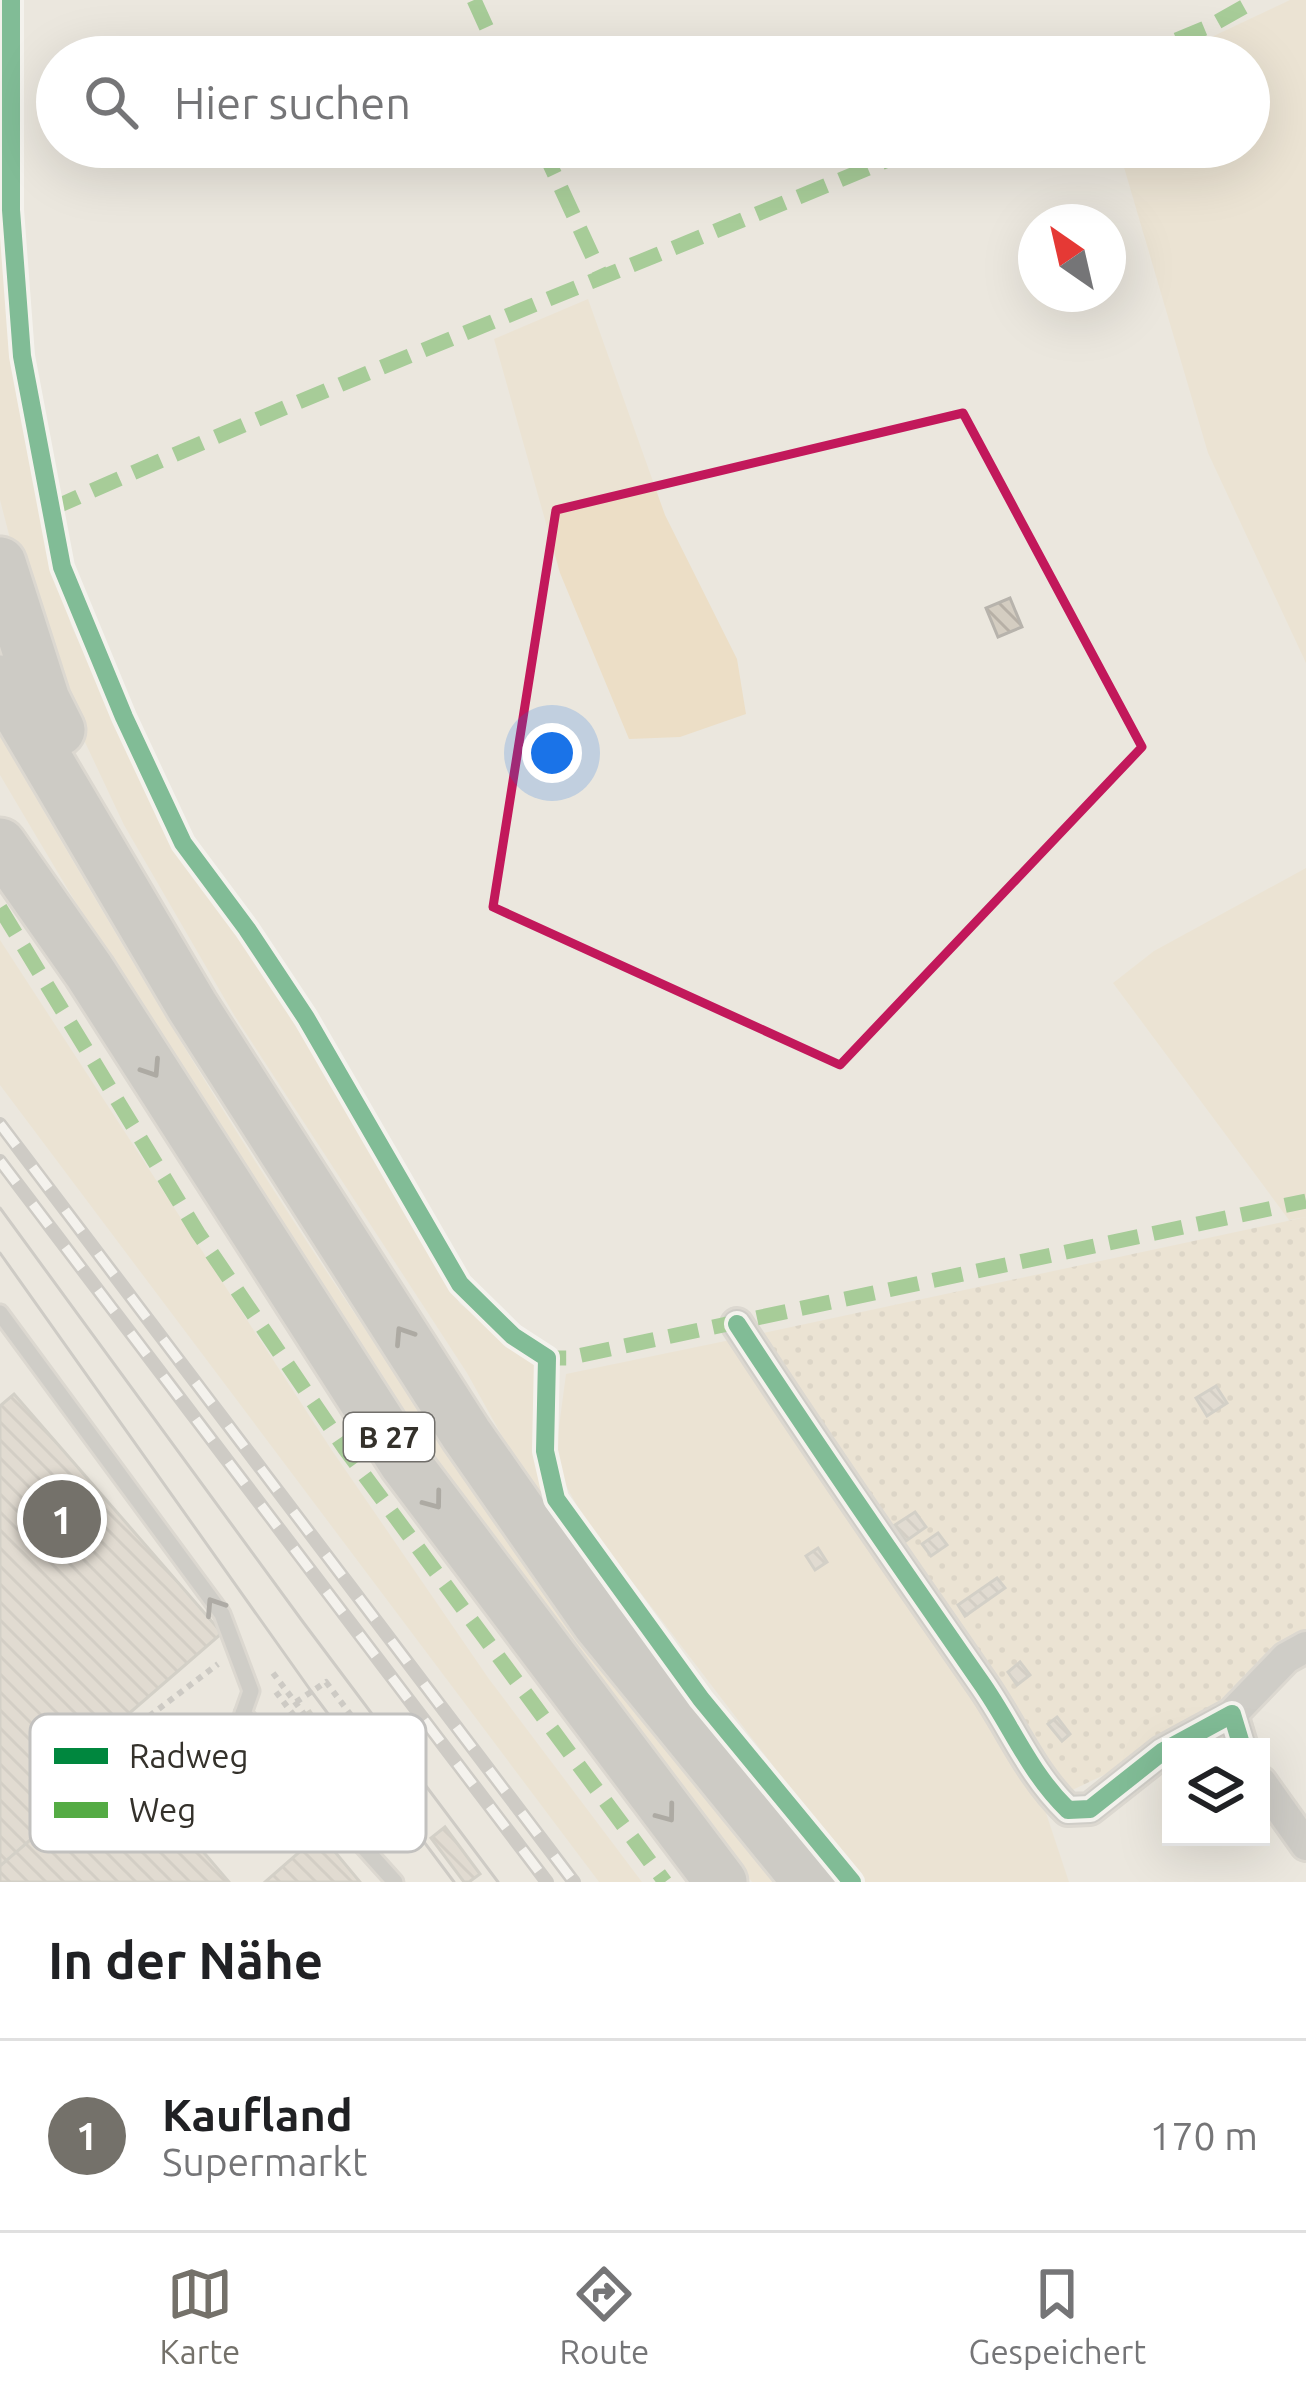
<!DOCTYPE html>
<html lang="de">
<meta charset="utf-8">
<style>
body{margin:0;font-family:Ubuntu,sans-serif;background:#f2f2f2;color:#202124}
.controls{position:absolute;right:36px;bottom:36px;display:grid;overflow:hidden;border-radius:0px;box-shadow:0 12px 48px #0002}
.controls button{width:108px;height:108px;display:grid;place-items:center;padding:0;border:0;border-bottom:3px solid #e0e0e0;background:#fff;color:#202124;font:60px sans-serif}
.compass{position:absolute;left:1018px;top:204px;width:108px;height:108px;border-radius:50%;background:#fff;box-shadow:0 12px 48px #0002;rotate:326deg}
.you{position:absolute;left:552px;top:753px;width:42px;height:42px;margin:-30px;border:9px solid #fff;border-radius:50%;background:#1a73e8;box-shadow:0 0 0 18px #1a73e833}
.badge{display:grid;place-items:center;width:78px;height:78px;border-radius:50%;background:#74716a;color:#fff;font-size:39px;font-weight:700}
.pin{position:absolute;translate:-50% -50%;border:6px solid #fff;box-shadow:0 3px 12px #0006}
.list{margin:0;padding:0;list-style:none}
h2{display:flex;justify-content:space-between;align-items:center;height:156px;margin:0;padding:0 48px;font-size:51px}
h2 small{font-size:39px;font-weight:400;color:#757577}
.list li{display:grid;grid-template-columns:78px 1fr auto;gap:36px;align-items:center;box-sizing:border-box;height:192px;padding:0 48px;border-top:3px solid #e0e0e0}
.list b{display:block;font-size:45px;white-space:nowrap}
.list p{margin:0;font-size:39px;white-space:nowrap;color:#757577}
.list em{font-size:39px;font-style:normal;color:#757577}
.icon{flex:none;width:66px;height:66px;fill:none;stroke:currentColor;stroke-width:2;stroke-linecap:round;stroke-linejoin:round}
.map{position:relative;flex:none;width:1306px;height:1882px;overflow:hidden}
.search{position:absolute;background:#fff;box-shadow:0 12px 48px #0002;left:36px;right:36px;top:36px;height:132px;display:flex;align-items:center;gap:30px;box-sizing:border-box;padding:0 42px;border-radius:66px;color:#757577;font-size:45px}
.sheet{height:348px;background:#fff}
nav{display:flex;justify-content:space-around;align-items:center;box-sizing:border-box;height:168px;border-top:3px solid #e0e0e0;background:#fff;font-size:33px;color:#757577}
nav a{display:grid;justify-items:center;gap:6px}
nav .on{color:#74716a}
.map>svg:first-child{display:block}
.grass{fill:#ecdec6}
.park{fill:url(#park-dots)}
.building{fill:url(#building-back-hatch);stroke:#b7b3ac;stroke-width:3}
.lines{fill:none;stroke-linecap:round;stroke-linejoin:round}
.service-casing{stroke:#c9c5bf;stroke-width:21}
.minor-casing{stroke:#c9c5bf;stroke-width:36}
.trunk-casing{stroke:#c9c5bf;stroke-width:57}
.path{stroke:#a8a7a5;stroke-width:6;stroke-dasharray:6 6;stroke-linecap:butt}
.service{stroke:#aeadac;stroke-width:15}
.minor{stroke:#aeadac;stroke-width:30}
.trunk{stroke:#a8a8a6;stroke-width:51}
.tram{stroke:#aaa9a7;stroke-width:3}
.rail-casing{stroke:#aaa9a7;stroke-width:14}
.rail{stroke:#fff;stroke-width:9;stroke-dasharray:27;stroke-linecap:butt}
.quiet{stroke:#54ab44;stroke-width:15;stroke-dasharray:30 15;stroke-linecap:butt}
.cycleway-casing{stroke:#fff;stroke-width:26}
.cycleway{stroke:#00873e;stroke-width:18}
.oneway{stroke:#62615c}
.oneway2{stroke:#65635f}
.marked{fill:none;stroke:#c2185b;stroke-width:9;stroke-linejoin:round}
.labels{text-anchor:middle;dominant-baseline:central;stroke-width:9;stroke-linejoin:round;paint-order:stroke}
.shield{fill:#fff;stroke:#716f6b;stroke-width:3}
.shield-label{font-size:30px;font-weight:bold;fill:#34312b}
.key{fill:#fff;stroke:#c2c1bf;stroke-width:3}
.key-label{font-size:33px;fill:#34312b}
</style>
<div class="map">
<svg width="1306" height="1882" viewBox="0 0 1306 1882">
<defs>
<pattern id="park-dots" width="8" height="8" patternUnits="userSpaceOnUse" patternTransform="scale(3)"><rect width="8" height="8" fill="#ecdec6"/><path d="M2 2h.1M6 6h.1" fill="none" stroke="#cbbfaa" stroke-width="1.8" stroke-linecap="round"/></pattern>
<pattern id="building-back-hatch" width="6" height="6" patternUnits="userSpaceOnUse" patternTransform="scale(3)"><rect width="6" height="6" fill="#d4cdc1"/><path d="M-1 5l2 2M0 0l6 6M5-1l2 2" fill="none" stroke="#b7b0a6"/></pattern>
</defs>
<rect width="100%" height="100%" fill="#ebe7de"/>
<path class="grass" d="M0 0 6 267 17 398 42 525 71 625 165 826 278 991 460 1304 542 1362 537 1389 540 1440 551 1501 614 1594 840 1882H829L648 1655 522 1472 467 1373 234 1015 124 825 60 689 19 573 0 500Z
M1290 0H1306V663L1208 453 1118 147H1249V57H1169Z
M588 299 665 515 737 659 746 714 680 737 629 739 560 573 494 339Z
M0 736C120 942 241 1148 376 1345 503 1529 640 1705 778 1882H752C618 1709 485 1536 361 1355 233 1167 116 971 0 775Z
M1306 868V1217L1289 1220 1113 983 1154 951Z
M0 940 331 1449 489 1679 642 1882H599L0 1085Z
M740 1338 876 1555 1043 1804 1069 1882H862L585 1520 554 1464 566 1374Z"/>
<path class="park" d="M1306 1217V1634L1231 1694 1129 1763 1043 1804 876 1555 740 1338Z"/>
<path class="building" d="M1010 598 1022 627 998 637 986 608Z
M1216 1386 1227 1403 1207 1416 1196 1398Z
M14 1394 222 1633 103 1736 124 1759 0 1866V1406Z
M915 1512 926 1527 906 1541 895 1525Z
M938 1533 947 1545 931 1556 922 1544Z
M818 1548 827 1562 815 1570 806 1556Z
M997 1578 1005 1588 965 1616 958 1605Z
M1020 1662 1030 1675 1017 1685 1008 1672Z
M310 1711 320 1725 308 1732 299 1718Z
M1057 1717 1070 1734 1062 1741 1048 1724Z
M124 1759 229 1882H0V1866Z
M445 1827 480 1874 469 1882H464L431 1838Z
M320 1834 360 1882H265Z"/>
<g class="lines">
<defs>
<path id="service" d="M0 1313 222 1614 251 1691 215 1793
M243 1713 395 1882"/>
<path id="minor" d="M737 1324C816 1445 898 1563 980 1681 1012 1726 1028 1771 1068 1810L1090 1809 1162 1752 1232 1714 1242 1747
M1232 1714 1286 1658 1306 1647
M1261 1782 1306 1845"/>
<path id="trunk" d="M0 563 44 700 59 730
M0 681 192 1006 466 1434 598 1623 809 1882
M0 844 89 971 405 1463 721 1882"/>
</defs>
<use href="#service" class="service-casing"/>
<use href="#minor" class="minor-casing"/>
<use href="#trunk" class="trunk-casing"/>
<path class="path" d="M273 1673 304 1714
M276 1692 311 1738 317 1735
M296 1702 326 1682 369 1739
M314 1729 358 1796 353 1799
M111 1745 218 1664
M360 1746 376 1734"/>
<use href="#service" class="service"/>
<use href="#minor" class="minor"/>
<use href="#trunk" class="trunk"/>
<path class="tram" d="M0 1208 303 1622 498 1882
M0 1253 311 1691 454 1882"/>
<defs>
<path id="rail" d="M0 1124 574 1882
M0 1161 547 1882"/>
</defs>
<use href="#rail" class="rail-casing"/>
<use href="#rail" class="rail"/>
<path class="quiet" d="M474 0 500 57
M1135 57 1210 26 1256 0
M542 147 603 279
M51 509C337 381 630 268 919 147
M0 908 198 1233 345 1449 665 1882
M538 1352 547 1358H568L1306 1201"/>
<defs>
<path id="cycleway" d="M11 0V210L22 356 62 567 124 717 183 843 247 929 306 1018 460 1284 513 1336 547 1358 545 1451 556 1499 701 1699 852 1882
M737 1324C816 1445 898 1563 980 1681 1012 1726 1028 1771 1068 1810L1090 1809 1162 1752 1232 1714 1242 1747"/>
</defs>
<use href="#cycleway" class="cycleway-casing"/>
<use href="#cycleway" class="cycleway"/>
</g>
<defs><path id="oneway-chevron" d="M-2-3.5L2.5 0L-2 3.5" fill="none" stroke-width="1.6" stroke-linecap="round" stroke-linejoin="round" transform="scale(3)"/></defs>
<g class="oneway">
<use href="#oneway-chevron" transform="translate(152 1069) rotate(57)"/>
<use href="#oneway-chevron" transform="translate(403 1335) rotate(-123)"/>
<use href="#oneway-chevron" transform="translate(434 1501) rotate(53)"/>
<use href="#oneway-chevron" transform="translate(667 1814) rotate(53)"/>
</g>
<use class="oneway2" href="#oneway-chevron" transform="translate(214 1606) rotate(-123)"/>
<path d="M0 0H1306V1882H0ZM963 413 1142 747 840 1065 493 907 556 510Z" fill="#ebe7de" fill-opacity=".55" fill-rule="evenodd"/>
<path class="marked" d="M963 413 1142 747 840 1065 493 907 556 510Z"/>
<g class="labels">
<rect class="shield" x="344" y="1413" width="90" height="48" rx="9"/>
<g class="shield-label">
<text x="389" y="1437">B 27</text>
</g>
</g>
<rect x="30" y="1714" width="396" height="138" rx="18" class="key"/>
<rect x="54" y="1748" width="54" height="16" fill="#00873e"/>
<rect x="54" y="1802" width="54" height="16" fill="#54ab44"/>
<g class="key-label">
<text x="129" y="1768">Radweg</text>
<text x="129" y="1822">Weg</text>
</g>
</svg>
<div class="controls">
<button><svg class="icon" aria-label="layers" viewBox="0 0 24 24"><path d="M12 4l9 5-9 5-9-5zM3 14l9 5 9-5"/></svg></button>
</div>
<svg class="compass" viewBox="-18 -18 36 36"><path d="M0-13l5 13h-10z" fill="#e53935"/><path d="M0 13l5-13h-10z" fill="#757577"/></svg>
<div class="you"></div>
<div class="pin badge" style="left:62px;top:1519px">1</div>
<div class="search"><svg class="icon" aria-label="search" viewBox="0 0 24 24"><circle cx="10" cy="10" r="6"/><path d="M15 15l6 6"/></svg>Hier suchen</div>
</div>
<section class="sheet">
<h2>In der Nähe<small></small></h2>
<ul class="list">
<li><span class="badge">1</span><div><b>Kaufland</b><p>Supermarkt</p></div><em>170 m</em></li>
</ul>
</section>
<nav>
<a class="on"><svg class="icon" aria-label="map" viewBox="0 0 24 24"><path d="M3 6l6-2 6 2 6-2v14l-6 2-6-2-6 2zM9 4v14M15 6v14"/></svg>Karte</a>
<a><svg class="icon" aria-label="directions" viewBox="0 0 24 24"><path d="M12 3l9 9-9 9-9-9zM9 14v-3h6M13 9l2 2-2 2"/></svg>Route</a>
<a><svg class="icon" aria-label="saved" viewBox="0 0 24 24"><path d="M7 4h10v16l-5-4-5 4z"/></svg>Gespeichert</a>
</nav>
